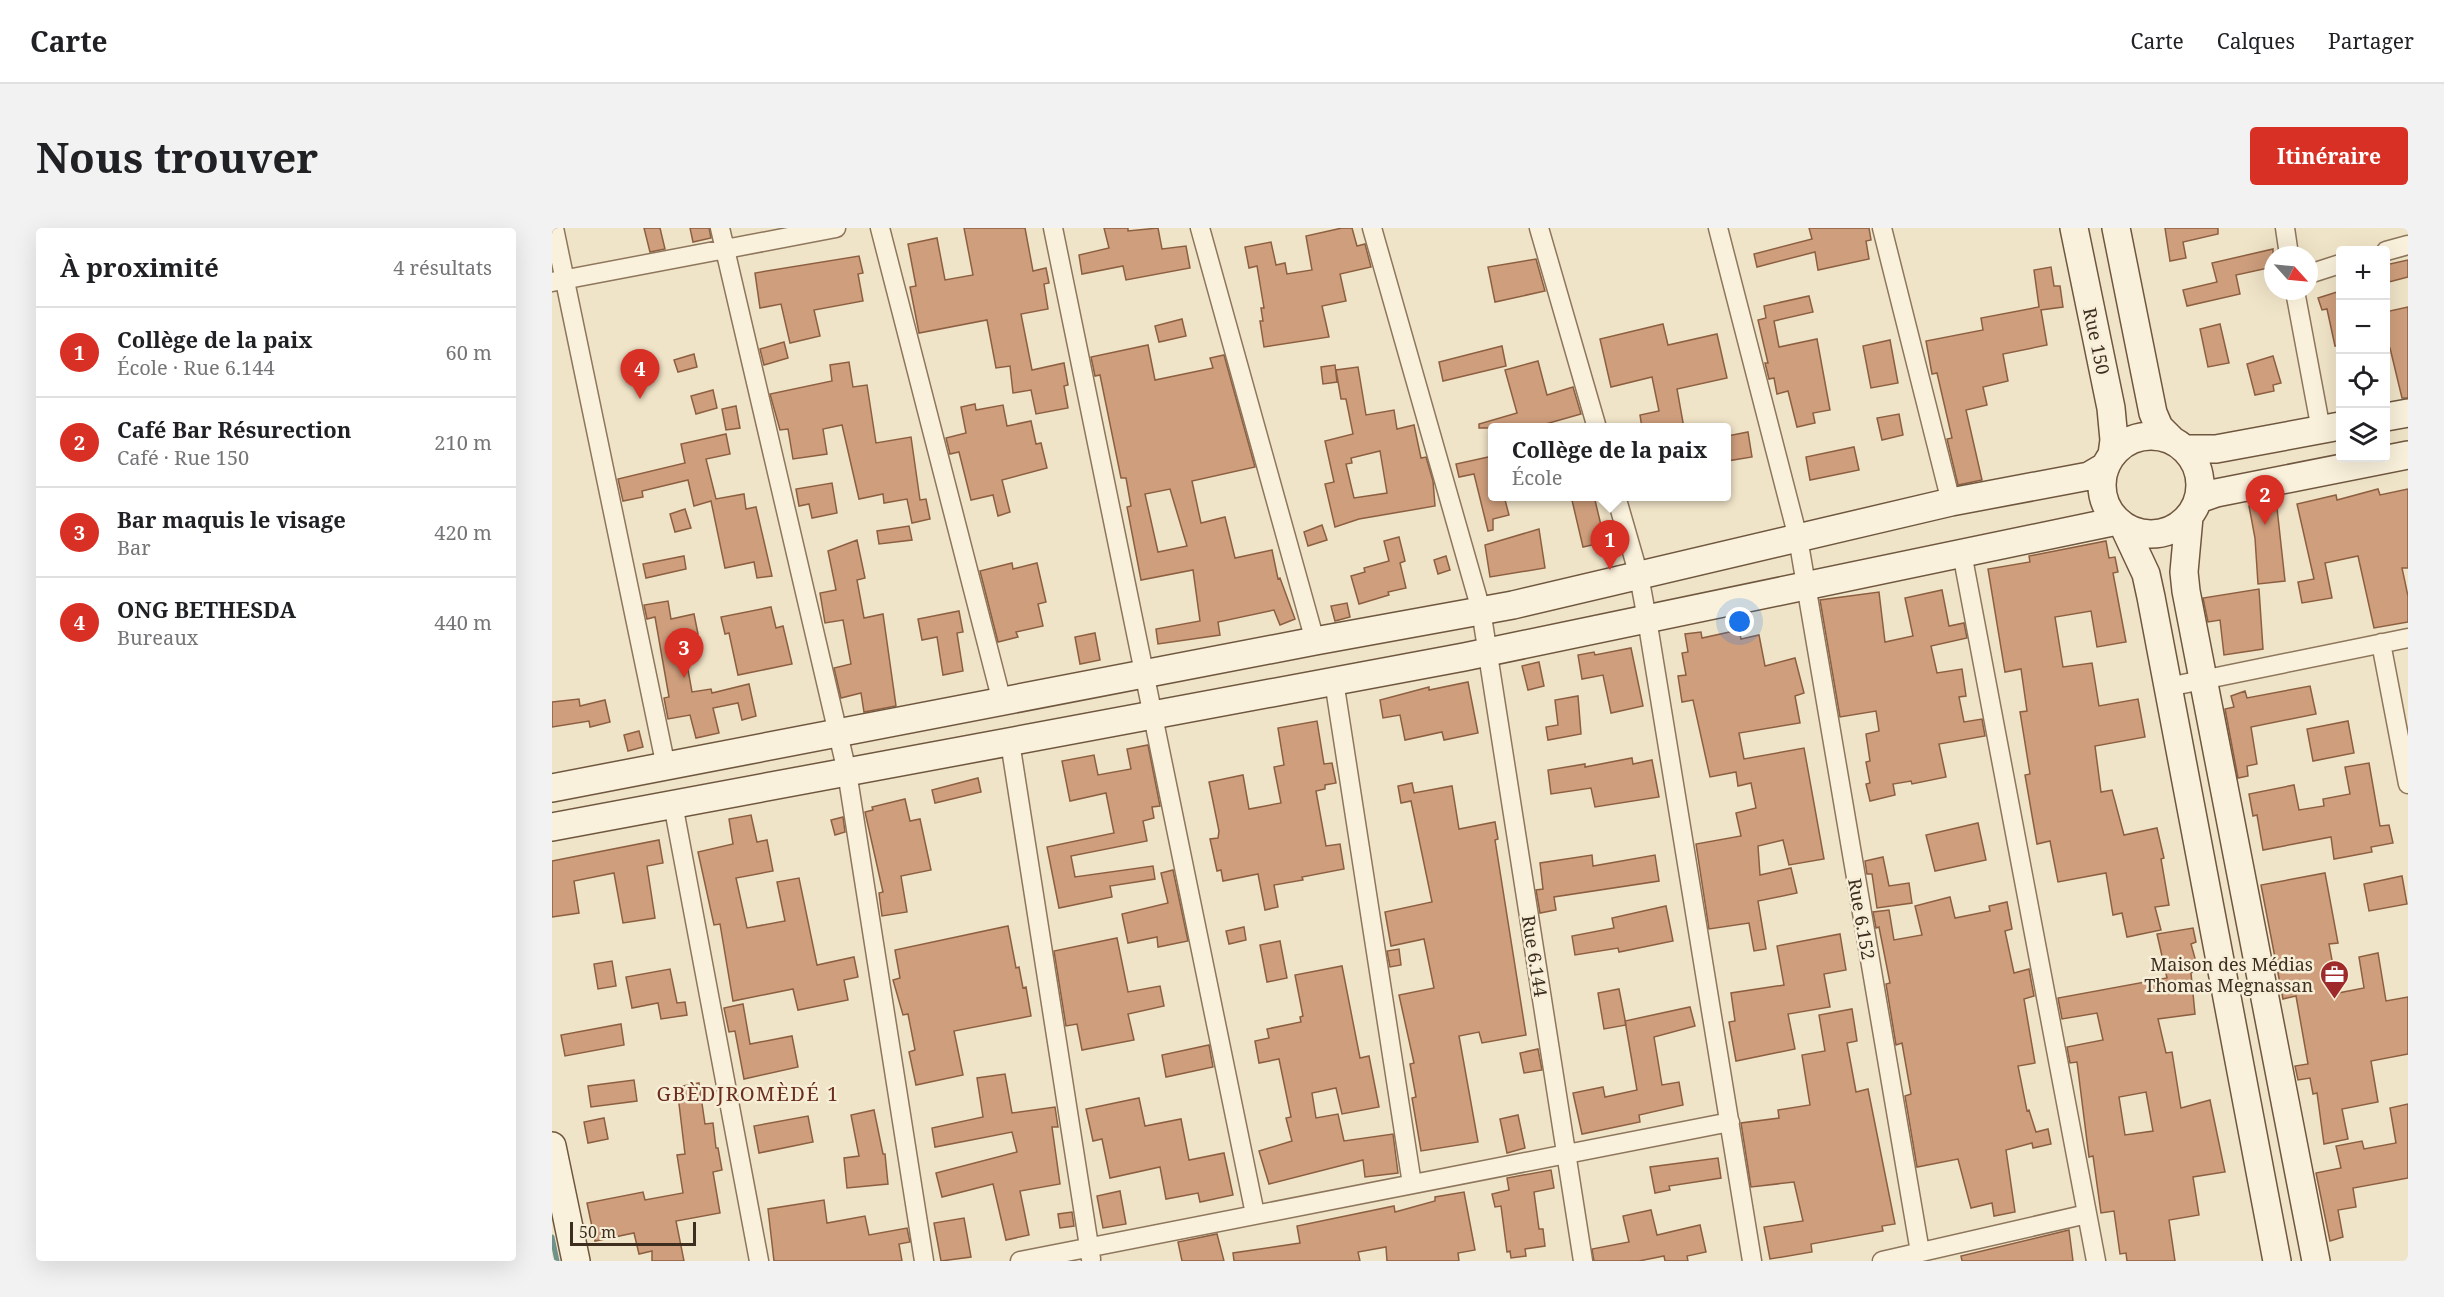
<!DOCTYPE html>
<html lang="fr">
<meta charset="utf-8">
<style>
body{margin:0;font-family:"Noto Serif",serif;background:#f2f2f2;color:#202124}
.controls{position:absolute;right:18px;top:18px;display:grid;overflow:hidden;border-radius:6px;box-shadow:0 6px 24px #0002}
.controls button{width:54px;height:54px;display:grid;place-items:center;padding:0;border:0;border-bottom:2px solid #e0e0e0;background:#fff;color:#202124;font:30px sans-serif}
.compass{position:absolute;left:1712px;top:18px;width:54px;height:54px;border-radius:50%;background:#fff;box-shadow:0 6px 24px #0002;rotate:117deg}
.scale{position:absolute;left:18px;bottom:15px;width:126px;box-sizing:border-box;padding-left:6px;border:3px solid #3d2e20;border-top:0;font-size:16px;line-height:21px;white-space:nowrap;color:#3d2e20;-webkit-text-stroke:4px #f7eed8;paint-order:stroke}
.you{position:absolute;left:1188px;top:394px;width:21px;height:21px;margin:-15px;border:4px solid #fff;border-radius:50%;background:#1a73e8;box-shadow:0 0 0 9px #1a73e833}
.badge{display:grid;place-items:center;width:39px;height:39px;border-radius:50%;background:#d93025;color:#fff;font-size:20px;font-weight:700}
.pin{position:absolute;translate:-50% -50px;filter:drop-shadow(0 2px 3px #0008)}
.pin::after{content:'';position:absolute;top:32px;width:21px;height:18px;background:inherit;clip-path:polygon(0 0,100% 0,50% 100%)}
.popup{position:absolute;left:936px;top:195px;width:243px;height:78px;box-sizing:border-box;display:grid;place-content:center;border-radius:6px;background:#fff;filter:drop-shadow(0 2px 4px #0005);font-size:20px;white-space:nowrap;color:#757577}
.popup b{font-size:22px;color:#202124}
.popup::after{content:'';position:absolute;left:50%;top:100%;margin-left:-12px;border:12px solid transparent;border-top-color:#fff}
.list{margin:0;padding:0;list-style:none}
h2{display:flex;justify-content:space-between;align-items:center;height:78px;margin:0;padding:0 24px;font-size:26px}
h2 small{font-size:20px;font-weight:400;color:#757577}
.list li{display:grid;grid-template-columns:39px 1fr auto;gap:18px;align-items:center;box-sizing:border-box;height:90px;padding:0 24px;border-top:2px solid #e0e0e0}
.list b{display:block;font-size:22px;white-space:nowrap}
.list p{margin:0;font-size:20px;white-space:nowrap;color:#757577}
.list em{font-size:20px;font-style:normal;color:#757577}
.icon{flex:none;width:33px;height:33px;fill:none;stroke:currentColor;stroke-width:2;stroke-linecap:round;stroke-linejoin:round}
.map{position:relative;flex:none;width:1856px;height:1033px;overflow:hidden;border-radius:6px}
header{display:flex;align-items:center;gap:36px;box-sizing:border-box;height:84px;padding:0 30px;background:#fff;border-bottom:2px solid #e0e0e0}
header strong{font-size:28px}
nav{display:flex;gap:33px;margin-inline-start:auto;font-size:21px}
.intro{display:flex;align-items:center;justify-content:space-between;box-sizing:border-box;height:144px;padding:0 36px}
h1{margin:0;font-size:42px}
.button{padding:15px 27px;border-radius:6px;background:#d93025;color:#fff;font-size:21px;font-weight:700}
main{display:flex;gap:36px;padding:0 36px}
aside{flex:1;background:#fff;border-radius:6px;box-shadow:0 6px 24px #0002}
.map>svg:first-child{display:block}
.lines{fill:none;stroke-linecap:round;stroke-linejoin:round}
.stream{stroke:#6f938a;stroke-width:5}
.building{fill:#cf9f7d;stroke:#8d5f41;stroke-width:1.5;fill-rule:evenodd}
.street-casing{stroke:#8d765c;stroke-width:21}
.secondary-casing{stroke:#6f573f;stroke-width:30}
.street{stroke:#faf1dc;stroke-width:18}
.secondary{stroke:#faf1dc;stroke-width:27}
.labels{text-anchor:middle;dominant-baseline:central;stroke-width:5;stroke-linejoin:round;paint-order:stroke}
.street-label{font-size:18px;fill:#3d2e20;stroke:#f7eed8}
.poi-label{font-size:18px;fill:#3d2e20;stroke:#f7eed8;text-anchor:end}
.neighbourhood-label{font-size:20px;letter-spacing:1.5px;fill:#6b2e1e;stroke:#f7eed8}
</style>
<header>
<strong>Carte</strong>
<nav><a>Carte</a><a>Calques</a><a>Partager</a></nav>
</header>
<div class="intro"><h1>Nous trouver</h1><a class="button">Itinéraire</a></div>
<main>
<aside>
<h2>À proximité<small>4 résultats</small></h2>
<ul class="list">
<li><span class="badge">1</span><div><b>Collège de la paix</b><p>École · Rue 6.144</p></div><em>60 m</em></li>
<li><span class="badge">2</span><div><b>Café Bar Résurection</b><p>Café · Rue 150</p></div><em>210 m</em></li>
<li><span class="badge">3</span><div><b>Bar maquis le visage</b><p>Bar</p></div><em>420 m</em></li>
<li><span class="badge">4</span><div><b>ONG BETHESDA</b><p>Bureaux</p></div><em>440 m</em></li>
</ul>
</aside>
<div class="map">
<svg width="1856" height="1033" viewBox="0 0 1856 1033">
<rect width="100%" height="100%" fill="#f0e4c8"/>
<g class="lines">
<path class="stream" d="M0 1009 5 1033"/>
</g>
<path class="building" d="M92 0H108L113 21 98 24Z
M138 0H157L159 10 141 14Z
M412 0H473L481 43 494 40 497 55 492 56 496 81 469 86 480 142 512 135 516 157 512 158 516 180 484 186 479 162 461 165 458 138 444 140 435 92 367 105 358 59 364 58 356 16 385 10 393 52 421 47Z
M552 0H576V3L606 0 610 21 634 18 638 40 574 52 571 38 530 46 527 27 557 20Z
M790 0H800L805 18 813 16 819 39 788 46 794 73 770 78 777 109 712 119 708 93H711L709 80H712L705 38 697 40 693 19 719 14 724 37 733 35 735 46 760 42 754 8Z
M1257 0H1317L1319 12 1314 13 1317 31 1266 42 1263 24 1205 39 1202 26 1260 11Z
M1613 0H1666V6L1631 14 1634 30 1618 33Z
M1721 21V39L1684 47 1688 66 1635 78 1631 62 1665 54 1660 35Z
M307 28 311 45 306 46 311 73 262 82 268 108 238 115 229 76 208 80 203 45Z
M984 31 993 63 943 74 936 39Z
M1856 32V49L1833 55V37Z
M1499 39 1502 58H1508L1511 79 1489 82 1495 117 1451 126 1456 153 1431 159 1435 177 1414 182 1430 252 1406 257 1395 211 1400 210 1385 145 1380 146 1374 113 1431 102 1429 90 1487 79 1482 42Z
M1788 63V117L1783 118 1775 81 1770 82 1766 70Z
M1257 68 1261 84 1222 93 1227 119 1265 111 1278 182 1261 185 1263 195 1245 199 1236 163 1225 166 1222 150 1217 151 1213 135H1216L1206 92 1214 90 1212 78Z
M1856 79V170H1850L1838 120 1833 116V84Z
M630 91 634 108 607 114 603 98Z
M1111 96 1116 117 1165 106 1175 150 1125 161 1132 200H1090L1088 187 1107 183 1100 149 1059 159 1048 111Z
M1668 96 1677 135 1656 139 1648 101Z
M1338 112 1346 155 1319 160 1311 118Z
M232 114 236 130 212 137 208 121Z
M596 117 603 152 661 140 658 130 672 127 703 239 640 253 649 295 673 289 683 330 720 322 726 351 728 350 743 391 728 397 722 382 666 394 668 407 606 416 604 401 648 393 641 342 589 352 575 279 579 278 574 250H569L548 147 543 148 539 129ZM618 261 635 318 606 324 593 266Z
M950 118 954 138 891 153 887 134Z
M142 126 145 139 126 144 122 132Z
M1721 128 1729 155 1721 157 1722 163 1703 167 1695 136Z
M986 133 995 167 1021 159 1029 186 990 197 991 200H927V196L965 185 953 142Z
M297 134 301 159 315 157 324 215 359 209 368 272 374 271 378 291 360 295 355 271 332 275 331 266 307 271 290 197 271 201 275 226 241 231 236 201 228 202 218 166 280 153 278 137Z
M783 137 785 154 771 156 769 139Z
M806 139 814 187 842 182 845 201 862 197 869 230 874 229 881 253 883 278 807 291 783 299 773 256 782 254 773 213 801 206 794 171H789L784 142ZM828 223 835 265 802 270 794 236 800 235 799 230Z
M161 162 165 180 144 186 139 168Z
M423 176 424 182 451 177 455 198 479 193 484 216 489 215 495 240 450 252 458 284 446 288 441 267 419 272 407 224 398 226 394 210 414 205 409 179Z
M184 178 188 200 174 202 170 181Z
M1347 186 1351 207 1330 212 1325 190Z
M1196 204 1200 229 1175 233V208Z
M174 206 178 226 154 231 164 271 192 266 194 281 204 279 220 348 205 350 202 334 173 340 159 273 142 278 136 252 90 263 91 269 71 273 66 251 133 235 129 216Z
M1302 219 1307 242 1258 252 1254 229Z
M941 228V268H952L957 287 941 291V302L936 303 922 246 907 249 904 236Z
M280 255 285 285 260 290 257 276 247 278 244 261Z
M1826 261 1828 267 1856 261V340H1850L1856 368V394L1822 400 1806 328 1773 335 1780 370 1750 375 1746 354 1762 351 1745 276 1784 267 1785 272Z
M1019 268H1042L1053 314 1031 319Z
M1722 273 1725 280 1733 353 1706 356 1703 310 1697 278Z
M133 281 139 300 123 304 118 286Z
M770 297 775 312 756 318 752 304Z
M357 298 360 312 327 316 325 303Z
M987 301 993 340 938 349 933 317Z
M847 309 853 333 848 335 854 360 836 364 837 367 807 376 799 348 813 344 812 340 837 333 832 313Z
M305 312 313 350 305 352 312 390 331 386 344 478 312 484 309 465 289 470 282 440 299 436 291 392 273 395 268 365 284 362 276 323Z
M1554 313 1557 330 1563 329 1566 344 1561 345 1574 414 1545 419 1539 383 1503 389 1511 439 1540 435 1547 478 1586 471 1593 509 1543 518 1549 564 1560 562 1572 607 1605 600 1612 630 1609 631 1617 677 1603 679 1609 702 1575 709 1570 685 1561 687 1554 645 1506 654 1498 613 1485 616 1473 547 1478 546 1468 484 1475 483 1469 441 1453 444 1436 341 1478 334 1477 328Z
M132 328 134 341 94 350 91 336Z
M894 328 898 342 886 346 882 332Z
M460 335 461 341 485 335 494 374 486 376 491 398 464 404 466 409 446 414 428 343Z
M1707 361 1711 421 1672 427 1668 392 1656 394 1651 370Z
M1390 362 1397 398 1412 395 1415 410 1379 418 1385 445 1410 441 1414 468 1407 469 1412 494 1430 491 1433 508 1387 516 1394 549 1360 556 1359 553 1341 556 1343 567 1318 573 1314 556 1318 555 1314 534 1318 533 1314 506 1327 503 1324 483 1288 489 1268 372 1327 364 1333 414 1361 408 1353 370Z
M116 373 119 391 142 386 146 406 130 409 140 464 159 461 160 465 197 456 204 488 190 492 186 475 161 480 167 505 144 510 138 487 116 491 112 470 117 469 103 389 95 391 92 377Z
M795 375 798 389 783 393 779 378Z
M219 379 224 400 231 398 240 436 186 447 177 405 173 406 169 389Z
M407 383 411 404 405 405 411 443 391 447 385 409 370 412 366 391Z
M1187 402 1189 411 1207 407 1213 438 1243 430 1252 465 1243 468 1248 495 1187 505 1192 531 1252 520 1272 631 1237 637 1231 612 1206 618 1208 647 1239 640 1245 665 1206 673 1214 721 1202 723 1197 695 1157 701 1144 616 1189 608 1184 585 1204 580 1199 555 1186 558 1184 544 1158 549 1141 472 1130 474 1126 448 1134 447 1130 425 1136 424 1133 406 1149 404 1150 410Z
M543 405 548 432 528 436 523 409Z
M1079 420 1091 478 1059 485 1051 447 1030 451 1026 427 1042 424 1043 427Z
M987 434 992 458 976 462 970 438Z
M916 454 926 505 892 512 890 504 853 512 848 487 831 490 828 472 877 459V462Z
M1758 458 1764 486 1699 499 1705 536 1695 538 1696 548 1686 550 1673 481 1682 479 1679 468 1693 463 1695 470Z
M1026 468 1029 506 996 512 994 499 1006 497 1003 472Z
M27 471 28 478 53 472 58 494 38 499 37 493 0 499V474Z
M765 493 772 536 780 535 784 555 773 557V561L764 563 774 618 788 616 792 641 750 649 751 652 722 657 726 679 713 682 706 646 671 653 669 642 665 643 658 611 666 610 667 603 657 554 691 547 697 581 729 575 722 539 732 537 726 500Z
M1796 493 1802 525 1761 533 1755 501Z
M87 503 91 519 76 523 72 507Z
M596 517 608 578 600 579 602 590 591 593 595 613 519 628 523 649 601 638 603 651 558 658 560 669 507 680 495 619 562 605 554 565 518 573 510 533 542 527 546 547 579 541 575 521Z
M1080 530 1081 536 1100 532 1107 569 1043 579 1039 560 999 566 996 542 1033 536V539Z
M1817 535 1828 598 1837 597 1841 615 1819 619 1820 624 1782 631 1779 609 1711 622 1705 587 1701 588 1697 566 1742 557 1747 582 1772 578 1771 571 1798 566 1793 539Z
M426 550 429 564 383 575 380 562Z
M860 555 862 565 900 558 907 601 943 594 946 611 943 612 974 807 930 815 927 804 907 808 926 914 869 923 860 870 864 869 858 836 862 835 847 767 882 760 872 711 839 718 833 684 880 674 859 573 849 575 846 558Z
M353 571 358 593 368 591 379 642 349 648 355 684 330 688 327 665 331 664 313 584 321 582 320 579Z
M199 587 205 614 215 612 221 643 184 650 195 700 233 693 225 654 247 650 265 737 302 729 306 749 292 752 296 772 246 782 241 761 181 773 168 696 162 697 146 624 181 616 177 591Z
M291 589 293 604 283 607 279 592Z
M1426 595 1434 632 1383 643 1374 607Z
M107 612 111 635 95 638 103 690 71 695 62 645 22 653 27 685 0 689V633Z
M1040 627 1041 638 1103 627 1107 653 1002 669 1004 682 988 685 984 662 991 661 988 635Z
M1331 629 1337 658 1357 655 1360 675 1325 680 1320 646H1315L1313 633Z
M621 642 636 713 606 719 605 709 576 715 570 686 616 675 609 645Z
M1773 645 1786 715 1777 716 1786 765 1812 760 1807 729 1826 725 1834 773 1856 769V826L1819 833 1826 874 1790 881 1796 911 1772 916 1765 865 1761 866 1758 850 1746 852 1743 838 1756 836 1744 768 1731 771 1709 657Z
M1850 648 1855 676 1817 683 1812 656Z
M1398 669 1403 690 1438 683 1437 678 1455 674 1460 701 1453 703 1462 745 1477 741 1482 768 1472 771 1483 835 1466 838 1475 883 1477 882 1484 904 1496 901 1499 916 1481 920 1480 915 1454 922 1463 984 1442 988 1440 975 1419 980 1406 931 1365 939 1353 868 1359 866 1350 815 1344 817 1334 756 1338 755 1327 699 1324 700 1321 684 1337 682 1342 712 1370 707 1363 678Z
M1114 678 1121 713 1067 724 1066 720 1023 727 1020 708 1062 700 1060 690Z
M456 698 464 740 467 739 471 760 474 759 479 788 402 803 411 847 364 857 357 824 363 822 356 786 351 787 341 752 348 750 343 722Z
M692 699 694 712 677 716 674 703Z
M1641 700 1644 714 1639 716 1644 734 1640 735 1641 744 1639 745 1643 786 1606 791 1614 825 1620 824 1629 880 1658 872 1673 944 1641 949 1647 987 1617 992 1623 1033H1575L1574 1025 1568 1026 1562 983 1549 985 1541 928 1537 929 1525 834 1518 835 1515 819 1551 812 1545 785 1510 791 1506 770 1615 750 1605 706ZM1594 864 1601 903 1573 907 1567 869Z
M1288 706 1294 742 1272 746 1278 779 1236 786 1243 821 1184 833 1177 794 1183 793 1179 765 1232 757 1225 718Z
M565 710 576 764 608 758 612 778 576 786 582 812 530 822 525 796 514 798 502 723Z
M728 713 735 750 715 754 708 717Z
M847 721 849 737 838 739 835 723Z
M60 733 64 758 46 761 42 736Z
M790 738 808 830 817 828 827 879 790 886 784 860 760 865 764 890 786 886 792 913 841 906 846 945 813 949 811 932 717 956 707 923 740 913 734 890 739 889 727 831 707 835 703 813 717 810 715 801 749 794 748 789 751 788 743 747Z
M118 741 125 775 133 774 135 787 109 791 106 775 80 780 74 749Z
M1067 761 1074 797 1052 801 1046 765Z
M191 776 198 816 240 808 246 839 192 851 183 803 177 804 172 780Z
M1138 779 1143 798 1102 809 1110 857 1127 854 1131 877 1087 887 1088 894 1030 906 1021 865 1051 859 1053 869 1085 862 1073 793Z
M1300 781 1305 813 1295 815 1304 864 1316 861 1343 996 1330 998 1331 1003 1259 1016 1260 1024 1218 1031 1212 999 1251 993 1242 954 1199 959 1189 895 1227 890 1226 882 1258 877 1250 827 1273 823 1267 787Z
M69 796 72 817 13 828 9 807Z
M657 817 661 839 614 849 610 827Z
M986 821 990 842 972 845 968 825Z
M453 846 460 885 503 879 506 899H500L508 956 468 963 477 1007 454 1012 441 956 390 969 384 945 465 924 460 904 383 919 380 900 431 889 425 850Z
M82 852 85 873 39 879 36 858Z
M147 855 153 896 161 895 164 920H166L170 942 161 944 168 985 124 993 132 1033H100V1023L87 1026 82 1005 43 1013 35 975 91 964 93 972 131 965 125 927 133 926 125 859Z
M587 870 593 898 629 891 637 932 672 925 681 967 648 974 646 965 614 971 608 939 558 950 550 911 541 913 534 881Z
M1856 876V950L1801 960 1804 979 1786 982 1791 1009 1778 1013 1764 945 1789 940 1784 918 1810 913 1812 921 1844 915 1838 880Z
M322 882 331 926H333L336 956 295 960 292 930 307 928 299 887Z
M966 887 973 920 955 925 948 891Z
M256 888 261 914 207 925 202 898Z
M52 890 56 911 36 915 32 894Z
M1166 930 1169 950 1117 958 1118 962 1103 965 1098 939Z
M999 942 1002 960 982 964 987 1001H991L993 1018 973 1021 974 1028 959 1030 958 1023 955 1024 949 978 943 979 940 966 957 962 955 950Z
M568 963 574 996 551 1000 545 968Z
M912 964 923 1022 906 1025 907 1033H835L834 1019 806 1024 808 1033H682L681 1025 748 1015 745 998 842 978 843 984 883 973V969Z
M272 972 275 995 313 988 317 1007 355 1000 358 1014 347 1016 350 1033H222L216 981Z
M1099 982 1105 1007 1148 997 1154 1024 1135 1028 1136 1033H1113L1112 1028 1087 1033H1042L1040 1021 1077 1014 1071 988Z
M520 984 522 998 508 1000 506 986Z
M412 990 419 1029 389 1033 382 995Z
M1517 1002 1521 1033H1410L1409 1028Z
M665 1006 672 1033H630L626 1014Z"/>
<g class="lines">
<defs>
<path id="street" d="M2 0 114 539
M168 0 295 544 372 1033
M328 0 450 474
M501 0 703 986
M648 0 763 413
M820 0 929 382 1031 1033
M987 0 1045 200
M1166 0 1246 310 1368 1024
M1330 0 1399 274
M1733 0 1737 27
M1834 23 1856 17
M1757 46 1788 36
M0 54 284 0
M1743 63 1769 202
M1064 268 1087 348 1095 391 1200 1033
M1410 325 1544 1033
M1829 415 1856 556
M782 453 860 956
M1616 459 1856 410
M458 514 539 1031
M121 576 207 1033
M468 1033 1178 894
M1330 1033 1535 986"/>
<path id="secondary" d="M1522 0 1559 180 1562 212 1560 227
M1564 0 1601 185 1607 199 1619 211
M1834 189 1856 185
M1550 257a49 49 0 1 1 98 0a49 49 0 1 1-98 0Z
M1633 221H1664L1788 198
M1647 271 1664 265 1856 227
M1637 289 1632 344 1634 363 1764 1033
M1572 299 1594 346 1599 369 1725 1033
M0 560 763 413 961 377 1399 274 1537 248 1554 238
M0 599 912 429 1565 293
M0 918 24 1033"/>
</defs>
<use href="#street" class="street-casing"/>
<use href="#secondary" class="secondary-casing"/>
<use href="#street" class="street"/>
<use href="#secondary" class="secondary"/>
</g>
<defs>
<symbol id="office-pin" viewBox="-11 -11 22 30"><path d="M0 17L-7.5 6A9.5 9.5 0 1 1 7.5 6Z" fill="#9e2a2b" stroke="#f7eed8"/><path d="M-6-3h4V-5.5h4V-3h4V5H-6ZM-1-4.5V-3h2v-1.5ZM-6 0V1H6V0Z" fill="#fff"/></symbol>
</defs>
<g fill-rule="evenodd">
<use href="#office-pin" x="1766" y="730" width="33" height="45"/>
</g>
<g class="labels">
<g class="street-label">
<text transform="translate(1545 113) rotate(78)">Rue 150</text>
<text transform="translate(1310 691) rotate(80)">Rue 6.152</text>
<text transform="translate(983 728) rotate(81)">Rue 6.144</text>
</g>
<g class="poi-label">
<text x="1761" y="736">Maison des Médias<tspan x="1761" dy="21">Thomas Megnassan</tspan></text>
</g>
<g class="neighbourhood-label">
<text x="196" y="865">GBÈDJROMÈDÉ 1</text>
</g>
</g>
</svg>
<div class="controls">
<button>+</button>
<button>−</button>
<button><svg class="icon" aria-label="locate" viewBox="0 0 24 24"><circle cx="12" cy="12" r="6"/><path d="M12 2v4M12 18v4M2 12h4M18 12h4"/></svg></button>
<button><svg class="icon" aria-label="layers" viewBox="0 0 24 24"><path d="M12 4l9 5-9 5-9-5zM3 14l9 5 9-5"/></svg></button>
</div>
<svg class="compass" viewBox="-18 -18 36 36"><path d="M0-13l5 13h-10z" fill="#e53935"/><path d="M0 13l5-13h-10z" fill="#757577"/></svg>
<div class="scale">50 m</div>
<div class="you"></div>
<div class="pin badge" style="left:1058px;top:342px">1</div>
<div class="popup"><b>Collège de la paix</b>École</div>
<div class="pin badge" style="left:1713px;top:297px">2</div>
<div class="pin badge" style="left:132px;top:450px">3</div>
<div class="pin badge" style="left:88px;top:171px">4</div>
</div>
</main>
